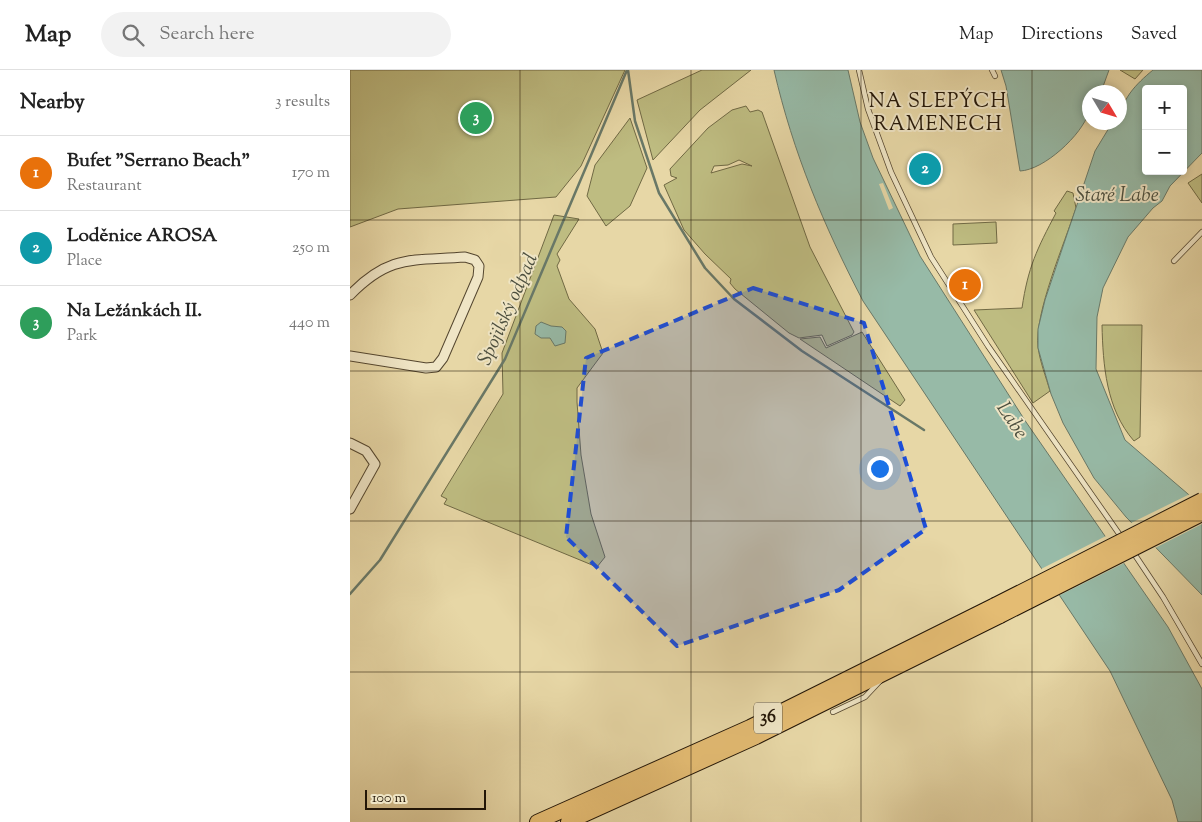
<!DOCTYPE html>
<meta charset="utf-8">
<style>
body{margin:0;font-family:"Sorts Mill Goudy",serif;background:#f2f2f2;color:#222}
.controls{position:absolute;right:15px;top:15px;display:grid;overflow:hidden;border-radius:5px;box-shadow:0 2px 8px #0003}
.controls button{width:45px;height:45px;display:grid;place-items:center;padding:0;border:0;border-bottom:1px solid #e0e0e0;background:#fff;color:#222;font:25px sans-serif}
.compass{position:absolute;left:732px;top:15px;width:45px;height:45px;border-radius:50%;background:#fff;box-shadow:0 2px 8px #0003;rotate:128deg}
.scale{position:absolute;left:15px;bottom:12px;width:121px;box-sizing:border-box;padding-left:5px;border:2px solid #231607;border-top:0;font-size:14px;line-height:18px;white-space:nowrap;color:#231607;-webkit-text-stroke:4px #efe5c5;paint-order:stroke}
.you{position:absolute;left:529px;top:398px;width:18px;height:18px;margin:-12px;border:4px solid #fff;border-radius:50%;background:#1a73e8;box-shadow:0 0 0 8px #1a73e833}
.badge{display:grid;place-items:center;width:32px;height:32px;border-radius:50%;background:#d93025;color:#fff;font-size:16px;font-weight:700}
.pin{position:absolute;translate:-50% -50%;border:2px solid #fff;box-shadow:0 1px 5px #0006}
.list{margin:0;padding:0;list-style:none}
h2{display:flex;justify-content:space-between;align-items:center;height:65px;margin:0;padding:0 20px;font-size:21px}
h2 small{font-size:16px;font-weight:400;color:#767676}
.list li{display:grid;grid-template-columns:32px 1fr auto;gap:15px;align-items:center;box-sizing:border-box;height:75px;padding:0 20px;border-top:1px solid #e0e0e0}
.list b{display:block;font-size:19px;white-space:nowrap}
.list p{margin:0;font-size:16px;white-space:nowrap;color:#767676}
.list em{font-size:16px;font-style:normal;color:#767676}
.icon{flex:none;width:28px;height:28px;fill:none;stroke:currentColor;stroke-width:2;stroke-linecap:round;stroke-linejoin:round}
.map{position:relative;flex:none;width:852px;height:752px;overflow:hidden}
header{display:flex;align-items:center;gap:30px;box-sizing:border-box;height:70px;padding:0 25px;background:#fff;border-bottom:1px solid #e0e0e0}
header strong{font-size:24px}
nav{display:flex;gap:28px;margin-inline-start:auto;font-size:18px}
.search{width:350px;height:45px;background:#f2f2f2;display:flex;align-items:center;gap:12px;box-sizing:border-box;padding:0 18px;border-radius:28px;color:#767676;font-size:19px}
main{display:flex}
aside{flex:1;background:#fff}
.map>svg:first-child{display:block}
.green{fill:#bebc81;stroke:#706944;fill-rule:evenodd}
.water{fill:#97baa7;stroke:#697867;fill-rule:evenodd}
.pier{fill:#e7d7a6}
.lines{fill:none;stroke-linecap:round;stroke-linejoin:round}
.stream{stroke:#697867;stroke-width:2.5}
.service-casing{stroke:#54462f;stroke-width:6}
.minor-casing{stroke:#54462f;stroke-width:11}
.primary-casing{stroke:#231607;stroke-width:16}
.service{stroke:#efe5c5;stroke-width:4.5}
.minor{stroke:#efe5c5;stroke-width:9}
.primary{stroke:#e4bc73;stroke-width:14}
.primary-bridge-casing{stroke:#231607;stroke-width:16;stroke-linecap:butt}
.primary-bridge{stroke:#e4bc73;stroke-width:14}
.marked{fill:#1d4ed8;fill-opacity:0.2;stroke:#1d4ed8;stroke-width:4;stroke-dasharray:10 6;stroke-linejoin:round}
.grid{fill:none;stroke:#231607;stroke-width:1;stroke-opacity:0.55}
.labels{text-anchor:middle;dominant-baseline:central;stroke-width:4;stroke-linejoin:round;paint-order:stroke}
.shield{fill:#efe5c5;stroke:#605440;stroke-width:1}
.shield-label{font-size:18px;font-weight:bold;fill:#231607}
.neighbourhood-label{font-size:20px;letter-spacing:1px;fill:#231607;stroke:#efe5c5}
.water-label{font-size:20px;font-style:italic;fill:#4c4f3f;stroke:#efe5c5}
</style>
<header>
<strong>Map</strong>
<div class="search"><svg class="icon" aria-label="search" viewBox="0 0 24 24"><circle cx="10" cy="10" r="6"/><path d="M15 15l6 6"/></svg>Search here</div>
<nav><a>Map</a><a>Directions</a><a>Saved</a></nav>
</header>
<main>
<aside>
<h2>Nearby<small>3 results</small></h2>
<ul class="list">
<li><span class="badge" style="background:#e8710a">1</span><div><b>Bufet &quot;Serrano Beach&quot;</b><p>Restaurant</p></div><em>170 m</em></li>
<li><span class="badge" style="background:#0f9aa8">2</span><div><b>Loděnice AROSA</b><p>Place</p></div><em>250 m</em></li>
<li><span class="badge" style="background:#2e9e5b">3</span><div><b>Na Ležánkách II.</b><p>Park</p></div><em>440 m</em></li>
</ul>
</aside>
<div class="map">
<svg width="852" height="752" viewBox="0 0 852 752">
<rect width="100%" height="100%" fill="#e7d7a6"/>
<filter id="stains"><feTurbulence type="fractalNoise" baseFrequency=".004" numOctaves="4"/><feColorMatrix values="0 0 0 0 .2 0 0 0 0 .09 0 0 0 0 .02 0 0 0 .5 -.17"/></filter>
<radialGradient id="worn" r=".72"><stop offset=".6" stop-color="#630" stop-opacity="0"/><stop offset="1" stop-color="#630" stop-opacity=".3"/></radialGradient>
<path class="green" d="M0 0H275L231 96 206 127 48 139 0 157Z
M352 0H401L350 40 303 90 287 30Z
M770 0H793L785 9Z
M396 36 400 42 408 40 412 42 460 177 504 262 502 265 477 276 472 265 449 268 439 263 385 219 380 213 381 209 355 184 334 160 314 115 327 108 321 106 320 99 358 58 382 40ZM389 90 402 96 392 94 361 103 364 96 378 95Z
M280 48 297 98 280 136 256 156 237 126 245 95Z
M852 104V133L838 113Z
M717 121 723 123 726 138C715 172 684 244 688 277 690 292 696 307 700 321L683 333 624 240 672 238C678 197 687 179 706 143L704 141Z
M204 145 229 149 207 184 210 190 207 196 219 229 245 259 253 283 227 318V332L231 385 241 444 255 487 247 497 94 434 97 429 91 426 153 324 152 283Z
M646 152 647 173 603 175V154Z
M752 255H792L790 367 784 371C756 339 753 295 752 255Z
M512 262 555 330 550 336 450 269 470 267 476 278Z"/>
<path class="water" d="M424 0H498L510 52 523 88 570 186 676 352 818 557 852 619V752H828L822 730 760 601 513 231C474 156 443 83 424 0Z
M651 0H759L751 22H740C740 28 741 37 739 42 732 65 694 100 670 101L656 16Z
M803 0H852V83L820 116 812 131 803 138 778 167 753 218 747 247 746 299 775 370 852 436V525L776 447 744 408 713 353 701 324 688 278V259L695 230 745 81 762 53 770 52C770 30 786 14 803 0ZM796 19H833V101H796Z
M191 252 201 256 212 257 216 261 215 273 205 276 200 268H191L185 264 186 256Z"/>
<path class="pier" d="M533 113 543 138 539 140 529 114Z
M842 423 852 433V454L803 479 779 454Z
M758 465 776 492 708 526 691 499Z"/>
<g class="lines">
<path class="stream" d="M278 0 285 51 309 123 355 198 384 229 452 281 574 360
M0 524 30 490 155 289 277 0"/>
<defs>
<path id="service" d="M509 0 518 39 541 102 581 187 638 276 772 468
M642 0 645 6
M824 191 852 162
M783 482 813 527 852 594
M483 642 515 627 531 610"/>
<path id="minor" d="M0 225C40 184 62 191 115 187L125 190 129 196 128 207 93 288 86 297 76 298 0 286
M0 373 16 381 25 394 0 439"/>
<path id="primary" d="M187 752 400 657 645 535
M218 752 406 667 650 546"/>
</defs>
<use href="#service" class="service-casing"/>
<use href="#minor" class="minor-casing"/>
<use href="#primary" class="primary-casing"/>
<use href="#service" class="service"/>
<use href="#minor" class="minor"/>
<use href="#primary" class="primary"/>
<defs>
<path id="primary-bridge" d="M645 535 852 430
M650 546 852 444"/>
</defs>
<use href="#primary-bridge" class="primary-bridge-casing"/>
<use href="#primary-bridge" class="primary-bridge"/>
</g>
<path class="marked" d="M403 218 514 253 576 459 489 520 327 576 216 467 236 288Z"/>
<path class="grid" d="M170 0V752M341 0V752M511 0V752M682 0V752M0 150H852M0 301H852M0 451H852M0 602H852"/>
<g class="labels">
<rect class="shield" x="404" y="632.5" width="28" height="31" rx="4"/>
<g class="shield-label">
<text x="418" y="648">36</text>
</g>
<g class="neighbourhood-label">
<text x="588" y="32">NA SLEPÝCH<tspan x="588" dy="23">RAMENECH</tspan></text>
</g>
<g class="water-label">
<text x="767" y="126">Staré Labe</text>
<text transform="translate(159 240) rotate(-66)">Spojilský odpad</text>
<text transform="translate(661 351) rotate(56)">Labe</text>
</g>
</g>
<rect width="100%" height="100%" filter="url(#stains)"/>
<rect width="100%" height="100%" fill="url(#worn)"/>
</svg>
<div class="controls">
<button>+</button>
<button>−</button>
</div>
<svg class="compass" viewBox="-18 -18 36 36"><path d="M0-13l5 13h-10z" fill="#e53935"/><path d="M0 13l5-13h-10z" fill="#767676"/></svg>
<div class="scale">100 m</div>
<div class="you"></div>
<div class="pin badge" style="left:615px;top:215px;background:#e8710a">1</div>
<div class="pin badge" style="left:575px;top:99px;background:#0f9aa8">2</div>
<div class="pin badge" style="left:126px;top:48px;background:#2e9e5b">3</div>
</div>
</main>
